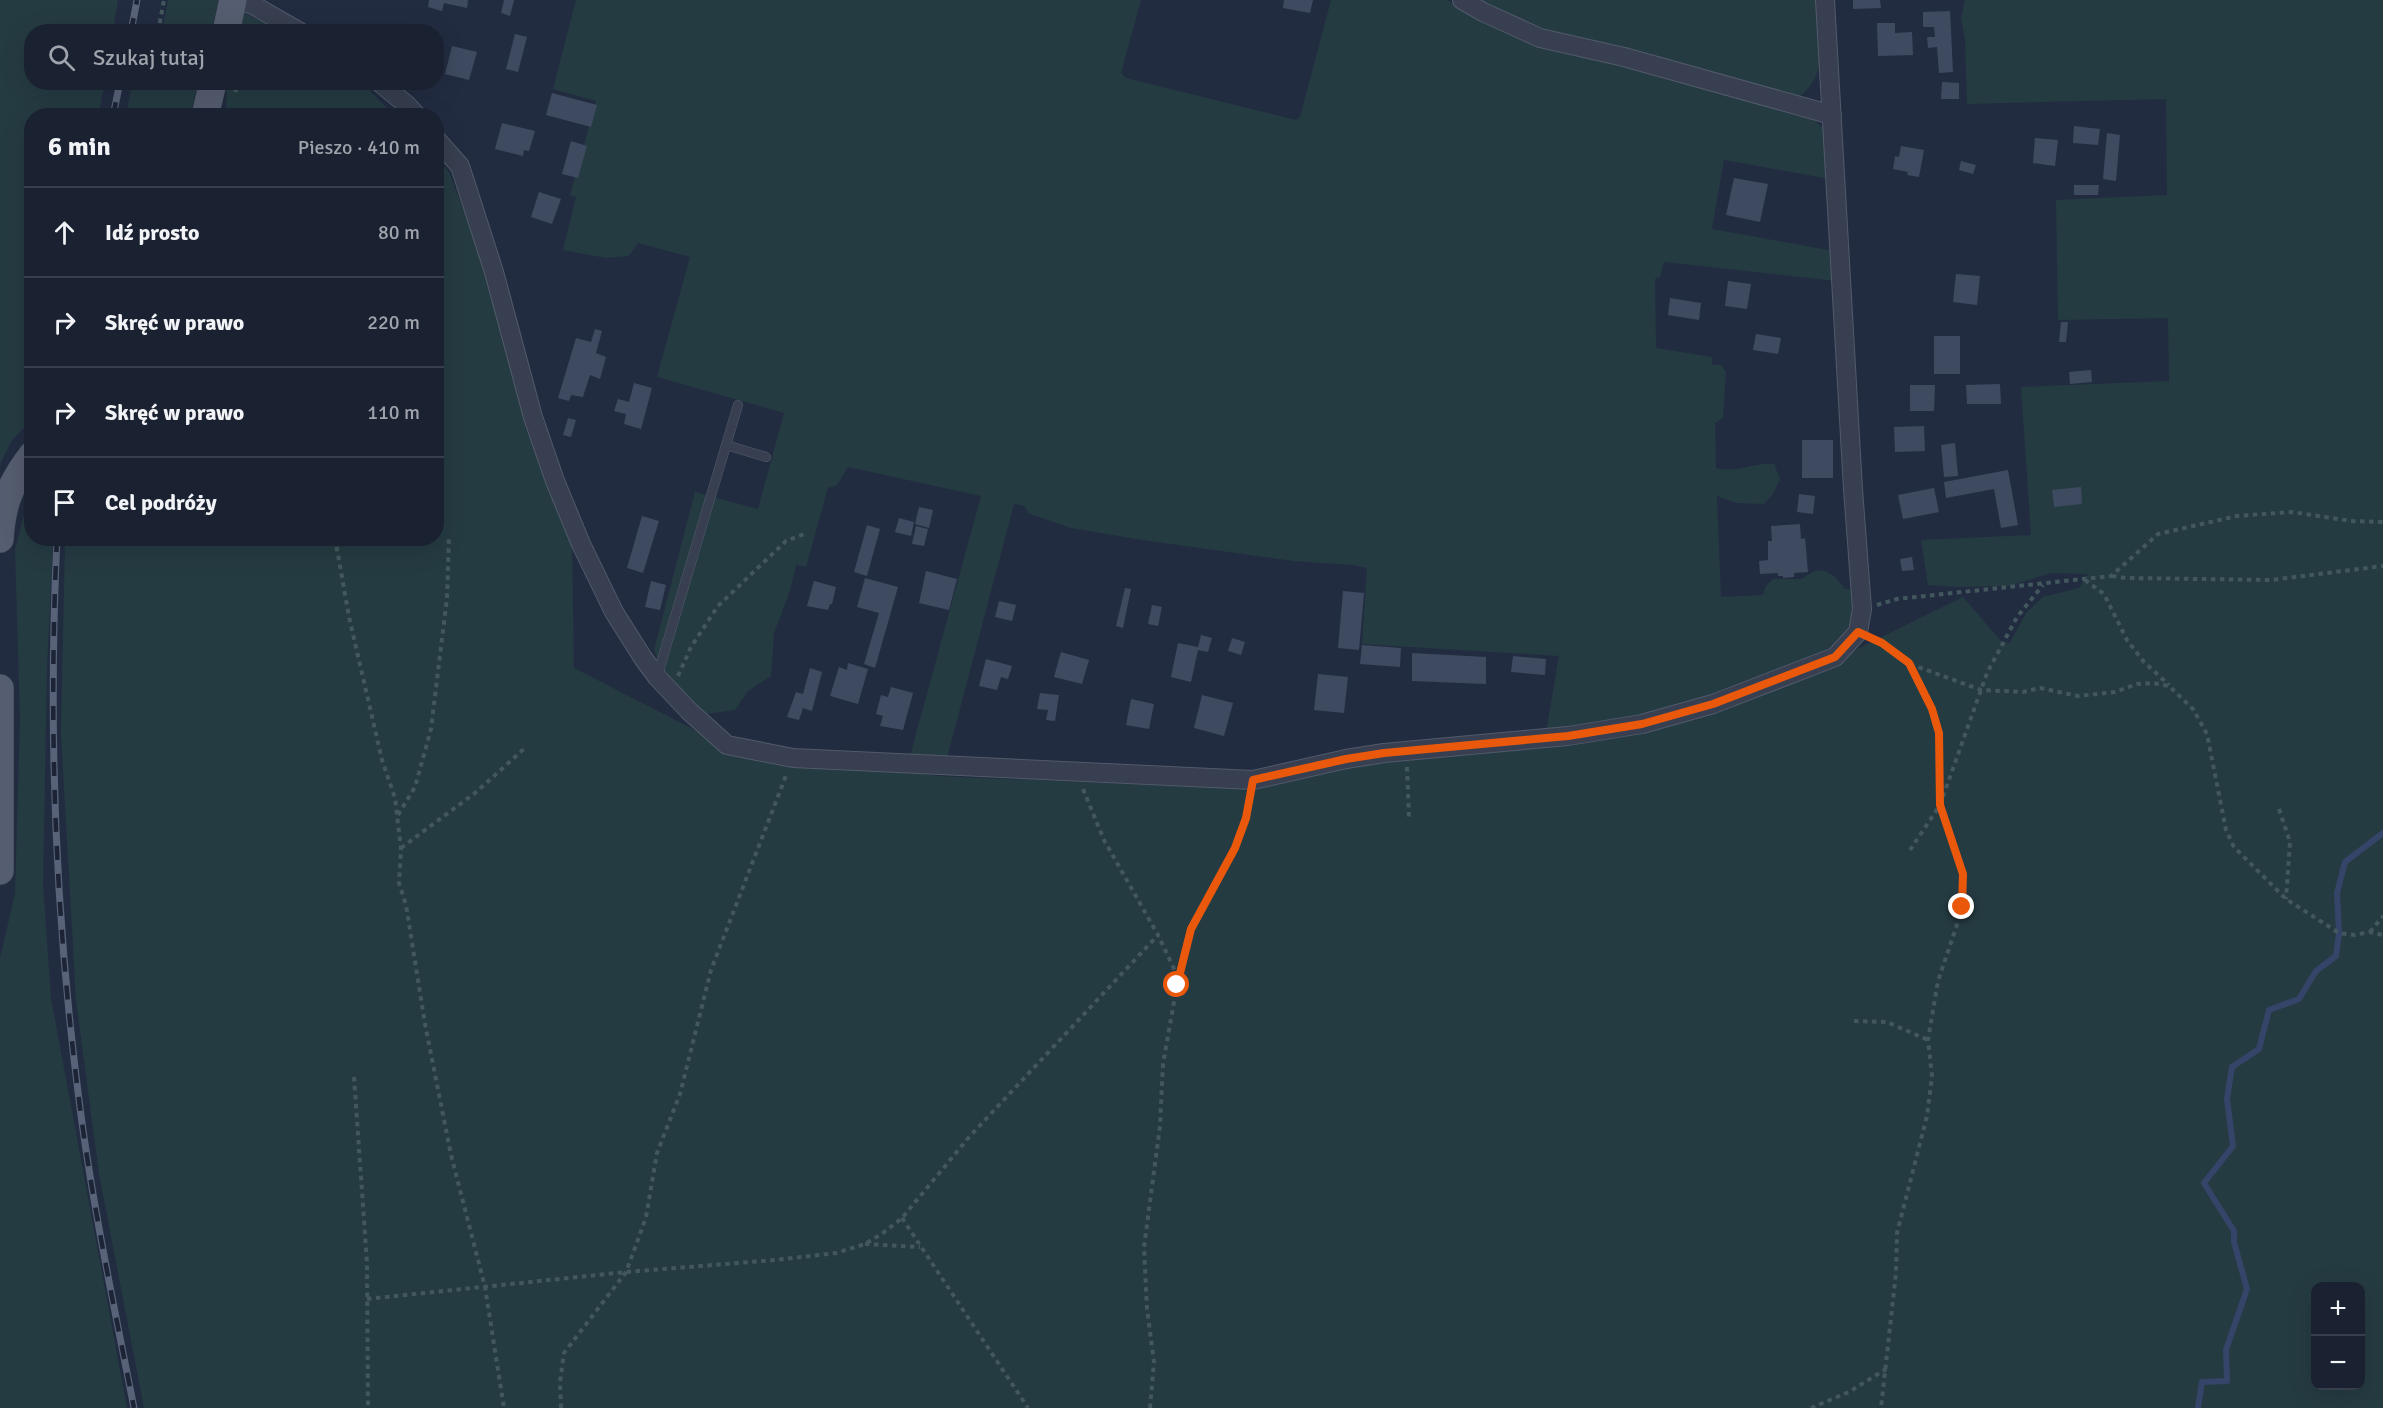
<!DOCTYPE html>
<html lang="pl">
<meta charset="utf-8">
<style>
body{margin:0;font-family:Signika,sans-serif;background:#272e3d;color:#f1f3f6}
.controls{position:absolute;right:18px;bottom:18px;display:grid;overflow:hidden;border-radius:12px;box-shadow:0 6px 24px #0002}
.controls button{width:54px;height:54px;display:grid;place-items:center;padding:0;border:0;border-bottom:2px solid #383e4d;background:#1a2131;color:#f1f3f6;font:30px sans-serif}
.stop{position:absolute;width:18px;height:18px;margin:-14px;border:4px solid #ea580c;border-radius:50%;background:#fff}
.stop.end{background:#ea580c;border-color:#fff;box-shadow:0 2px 6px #0008}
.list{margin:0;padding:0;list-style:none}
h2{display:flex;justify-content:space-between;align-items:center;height:78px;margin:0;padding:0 24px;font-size:26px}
h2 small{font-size:20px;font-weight:400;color:#9fa3ab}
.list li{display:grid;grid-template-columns:39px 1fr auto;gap:18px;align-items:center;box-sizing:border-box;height:90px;padding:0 24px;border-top:2px solid #383e4d}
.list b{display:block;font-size:22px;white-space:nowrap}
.list em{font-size:20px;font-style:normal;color:#9fa3ab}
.icon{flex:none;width:33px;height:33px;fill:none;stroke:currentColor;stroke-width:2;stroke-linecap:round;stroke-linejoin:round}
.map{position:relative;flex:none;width:2383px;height:1408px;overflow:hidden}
.search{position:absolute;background:#1a2131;box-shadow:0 6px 24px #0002;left:24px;top:24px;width:420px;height:66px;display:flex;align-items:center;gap:15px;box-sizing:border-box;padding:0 21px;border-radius:24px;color:#9fa3ab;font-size:22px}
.panel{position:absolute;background:#1a2131;box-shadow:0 6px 24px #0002;left:24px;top:108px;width:420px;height:438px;border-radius:24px}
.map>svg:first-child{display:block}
.green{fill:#253b42;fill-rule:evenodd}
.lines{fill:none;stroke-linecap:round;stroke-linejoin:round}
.stream{stroke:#344569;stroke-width:6}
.building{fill:#3e4a60}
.service-casing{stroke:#525a6b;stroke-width:10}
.minor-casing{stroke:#525a6b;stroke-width:20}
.primary-casing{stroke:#404859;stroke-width:28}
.path{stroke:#43585e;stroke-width:4;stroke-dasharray:4.5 4.5;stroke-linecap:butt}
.service{stroke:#373f50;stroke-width:9}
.minor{stroke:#373f50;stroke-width:18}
.primary{stroke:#555d70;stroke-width:27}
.rail-casing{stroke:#586278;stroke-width:7}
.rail{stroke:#1c2435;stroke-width:4.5;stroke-dasharray:14;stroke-linecap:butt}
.route{stroke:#ea580c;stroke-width:8}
</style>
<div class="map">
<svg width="2383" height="1408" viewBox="0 0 2383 1408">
<rect width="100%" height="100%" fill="#222c41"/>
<path class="green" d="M0 0H118L113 31 32 32V82L104 83 99 115 32 116 31 421 12 440 0 464Z
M168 0H219L211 31H162Z
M576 0H1141L1121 73 1126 78 1296 120 1300 117 1331 0H1447L1491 24 1533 42 1809 115 1825 130 1830 179 1724 160 1712 229 1834 251 1836 281 1664 262 1660 277 1655 279 1656 348 1712 357V365H1721L1726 372 1723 418 1715 423 1716 468C1736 474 1754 462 1774 464L1780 479 1773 494 1764 504 1736 503 1717 496 1721 597 1763 595 1766 586 1773 579H1802L1816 570 1825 571 1834 576 1845 589H1856V618L1842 644 1773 675 1661 713 1546 732 1559 656 1362 644 1367 568 1352 565 1294 561 1142 540 1071 528 1028 513 1025 506 1014 504 947 758 910 756 981 496 848 467 837 485 828 488 806 567 796 565 790 591 774 633 771 676 748 691 735 710 706 714 689 702 663 676 654 650 695 492 758 509 784 413 657 377 690 257 638 243 629 256 606 258 563 250 576 197 570 195 596 101 553 89Z
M1475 0H1818C1820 36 1831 72 1799 97L1564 37 1496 12Z
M1965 0H2383V1408H144L99 1174 76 1000 61 734 65 539 436 538 437 159 449 172 487 271 523 413 572 547 574 668 726 746 938 776 1246 789 1362 761 1558 746 1841 657 1963 597 2002 642 2010 643 2026 613 2043 597 2079 588 2088 574 2051 573 2008 586 1959 587 1928 585 1921 540 2031 535 2021 387 2169 381 2168 318 2058 320 2056 200 2167 195 2166 99 1967 104 1965 39 1961 18ZM2316 1286H2360V1386H2316Z
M244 14 248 15 282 31 236 32Z
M224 82 362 83 394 115H228L226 105 227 95Z
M132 83H198L190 115H126Z
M31 488 32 538 53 539 47 669 43 885 51 998 127 1408H0V958L15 894 20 719 15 549Z"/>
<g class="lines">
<path class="stream" d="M2198 1408 2202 1382 2227 1381 2226 1350 2247 1289 2234 1242V1231L2204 1183 2233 1146 2227 1099 2232 1067 2259 1049 2269 1010 2299 999 2316 971 2336 956 2339 933 2337 893 2345 862 2383 833"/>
</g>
<path class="building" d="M429 0H468L467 8 444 3 442 11 428 7Z
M504 0H514L510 16 501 13Z
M1284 0H1313L1310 13 1283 8Z
M1853 0H1880L1881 8 1853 9Z
M1950 11 1953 72 1939 73 1937 47 1928 48 1927 37H1935L1934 27H1923V12Z
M1877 23H1895V33L1912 32 1913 55 1878 56Z
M515 34 527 37 518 72 506 69Z
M452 46 477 52 469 80 445 74Z
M1942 82 1959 83V99H1941Z
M552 93 597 105 591 127 546 115Z
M502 123 535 131 529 151 524 150 523 156 495 149Z
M2074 126 2100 129 2098 145 2073 143Z
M2107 133 2120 135 2116 181 2103 179Z
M2035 138 2058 140 2055 166 2033 163Z
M571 141 587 146 578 178 562 174Z
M1901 146 1924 150 1919 177 1907 175 1908 172 1893 169 1895 156 1899 157Z
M1961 161 1976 165 1973 174 1959 170Z
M1734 178 1768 184 1760 222 1726 215Z
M2074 185H2099L2098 195H2074Z
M539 192 561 199 552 224 531 217Z
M1956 274 1980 276 1977 305 1953 302Z
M1728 281 1751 284 1747 309 1725 306Z
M1670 298 1701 303 1699 320 1668 315Z
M2061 322H2068L2066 342H2059Z
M595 329 602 331 596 353 606 357 600 379 590 375 583 397 571 395 569 401 558 398 576 338 591 342Z
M1756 334 1781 338 1778 354 1753 350Z
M1934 336H1960V374H1934Z
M2091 370 2092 382 2070 384 2069 372Z
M634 383 652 388 641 429 624 424 626 414 614 411 618 399 629 402Z
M2000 384 2001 404H1967L1966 385Z
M1910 385H1935L1934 411H1910Z
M568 418 576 420 571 437 563 435Z
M1924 426 1925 451 1895 452 1894 427Z
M1802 440H1833V478H1802Z
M1955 443 1958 476 1944 477 1941 445Z
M2008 470 2018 525 2001 528 1994 489 1946 498 1944 482Z
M2081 487 2082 504 2054 507 2052 490Z
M1934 488 1939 512 1903 519 1898 495Z
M1799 494 1815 496 1813 514 1797 512Z
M919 507 933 510 929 528 915 524Z
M642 516 659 521 643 573 627 568Z
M899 518 914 522 911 536 895 532Z
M1800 524 1801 539 1805 538 1808 572 1794 573V577L1783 578V576H1778V573L1760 574 1759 561 1768 560V541H1772L1771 526Z
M867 525 880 529 867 576 854 572Z
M916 526 928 529 924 546 912 544Z
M1912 557 1914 570 1902 571 1900 559Z
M926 571 957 579 949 610 919 603Z
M865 578 898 587 875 668 864 664 879 613 857 607Z
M651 581 666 585 660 610 645 607Z
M814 581 836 587 832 604H830L828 610 807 606Z
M1125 588 1131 589 1123 628 1116 626Z
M1343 591 1364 593 1359 650 1338 648Z
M999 601 1016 605 1012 621 995 617Z
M1152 605 1162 607 1158 626 1148 624Z
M1201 635 1212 638 1208 652 1198 650 1191 682 1171 677 1178 643 1198 647Z
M1232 638 1245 642 1241 655 1228 651Z
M1362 645 1401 648 1400 667 1360 664Z
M1061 652 1089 660 1082 684 1054 677Z
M1412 653 1486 657V684L1412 681Z
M1513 656 1546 659 1545 675 1511 672Z
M986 659 1012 666 1008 679 1001 677 997 690 979 686Z
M848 663 868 669 858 704 830 696 839 667 847 670Z
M810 668 822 672 812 711 803 708 799 720 787 717 796 692 803 694Z
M1318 674 1348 677 1344 713 1314 710Z
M891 687 913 693 903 730 880 726 883 716 876 714 881 695 888 697Z
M1040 693 1059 695 1055 721 1046 720 1048 710 1037 709Z
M1202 695 1233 703 1224 736 1194 728Z
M1131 699 1154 704 1149 729 1126 725Z"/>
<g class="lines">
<defs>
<path id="service" d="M726 445 766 457
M657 677 738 405"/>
<path id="minor" d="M238 0 253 5 300 32
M1462 0 1483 12 1540 38 1624 57 1832 115
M379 82 407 105 417 116
M436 139 460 166 494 272 533 417 555 481 581 544 614 612 643 658 657 677 689 711 727 745 793 758 1253 780 1346 759 1384 753 1568 736 1642 724 1713 704 1835 657 1858 632 1862 609 1853 489 1825 0"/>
<path id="primary" d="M226 32 233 0
M205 116 213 82
M0 539C2 504 11 482 32 455
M0 688V871"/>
</defs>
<use href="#service" class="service-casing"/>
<use href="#minor" class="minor-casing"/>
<use href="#primary" class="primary-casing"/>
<path class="path" d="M158 32 164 0
M235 92 240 82
M335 538 349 617 382 760 395 798 401 849 399 883 406 905 425 1024 451 1155 485 1287 504 1408
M2112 576 2126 578 2271 580 2383 566
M2085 580 2104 594 2127 640 2144 662 2169 685
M1877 605 1897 599 2111 576 2158 534 2237 516 2292 512 2351 521 2383 522
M1873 639 1882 643 1909 663 1932 709 1939 733 1940 805 1957 854 1964 885 1963 907 1938 981 1928 1040 1932 1076 1927 1116 1897 1233 1896 1273 1881 1408
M1910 664 1981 690 2023 692 2040 688 2078 696 2115 692 2137 684 2153 683 2169 686 2193 709 2207 734 2226 830 2234 847 2286 899 2339 933 2354 935 2370 932 2383 935
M678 676 691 647 718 606 786 541 807 533
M1407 767 1409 818
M1083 789 1104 840 1158 935 1178 977
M2279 809 2290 842 2286 899
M398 815 415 787 431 729 447 598 449 536
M401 848 475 793 525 748
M1910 850 1940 805 1987 673 2017 617 2043 585
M2370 932 2383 916
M1854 1021 1887 1022 1928 1040
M354 1077 367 1263 368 1408
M902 1218 1028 1408
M865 1244 920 1247
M367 1299 626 1272 775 1260 836 1253 865 1244 883 1233 902 1218 970 1136 1158 935
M561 1408 560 1382 564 1353 626 1272 636 1245 646 1217 657 1153 680 1094 711 970 787 773
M1150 1408 1154 1362 1147 1309 1144 1247 1160 1126 1163 1064 1177 985 1191 929 1235 848 1246 818 1250 797
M1811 1408 1849 1392 1886 1369"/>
<use href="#service" class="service"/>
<use href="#minor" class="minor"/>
<use href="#primary" class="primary"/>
<defs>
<path id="rail" d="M131 32 137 0
M113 116 120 82
M57 538C48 726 55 914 79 1100 92 1203 114 1306 134 1408"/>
</defs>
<use href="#rail" class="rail-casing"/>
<use href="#rail" class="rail"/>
</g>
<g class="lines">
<path class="route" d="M1177 985 1191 929 1235 848 1246 818 1253 780 1346 759 1384 753 1568 736 1642 724 1713 704 1835 657 1858 632 1882 643 1909 663 1932 709 1939 733 1940 805 1963 874 1962 907"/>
</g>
</svg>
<div class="controls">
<button>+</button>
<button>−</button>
</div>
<div class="stop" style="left:1177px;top:985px"></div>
<div class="stop end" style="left:1962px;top:907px"></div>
<div class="search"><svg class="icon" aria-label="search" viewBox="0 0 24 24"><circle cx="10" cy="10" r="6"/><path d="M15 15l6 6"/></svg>Szukaj tutaj</div>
<section class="panel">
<h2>6 min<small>Pieszo · 410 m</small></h2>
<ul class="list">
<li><svg class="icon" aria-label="ahead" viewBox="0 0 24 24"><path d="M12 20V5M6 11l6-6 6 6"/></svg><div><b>Idź prosto</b></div><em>80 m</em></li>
<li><svg class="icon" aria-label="right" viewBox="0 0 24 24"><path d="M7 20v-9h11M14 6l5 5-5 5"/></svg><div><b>Skręć w prawo</b></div><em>220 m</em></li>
<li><svg class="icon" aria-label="right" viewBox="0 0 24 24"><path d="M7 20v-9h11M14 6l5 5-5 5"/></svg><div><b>Skręć w prawo</b></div><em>110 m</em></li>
<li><svg class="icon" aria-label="arrive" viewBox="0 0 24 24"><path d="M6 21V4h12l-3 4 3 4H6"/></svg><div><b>Cel podróży</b></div></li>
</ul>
</section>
</div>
